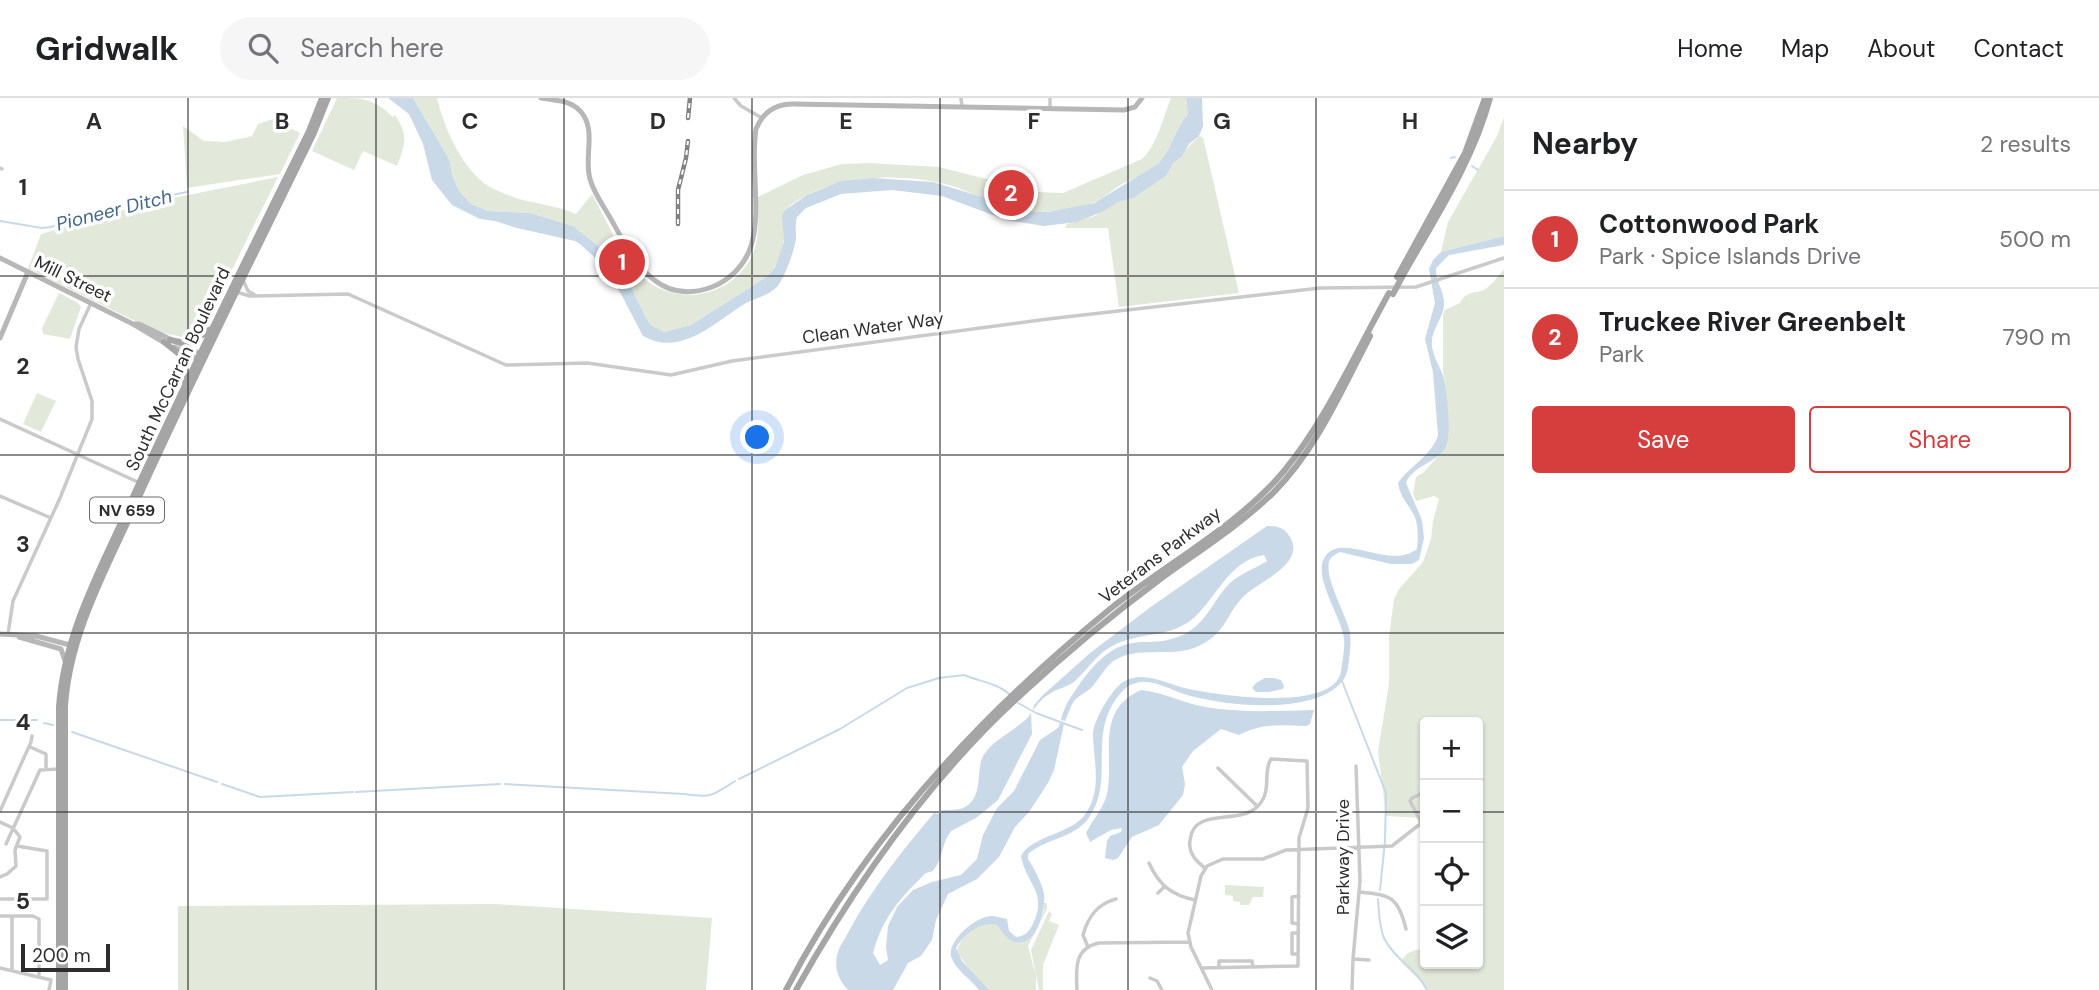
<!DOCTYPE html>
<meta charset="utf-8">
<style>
body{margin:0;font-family:"DM Sans",sans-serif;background:#f6f6f6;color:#202124}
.controls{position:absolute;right:21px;bottom:21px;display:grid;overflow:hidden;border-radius:7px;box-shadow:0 2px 5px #0004}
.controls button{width:63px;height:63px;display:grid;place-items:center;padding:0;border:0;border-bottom:2px solid #e0e0e0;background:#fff;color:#202124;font:35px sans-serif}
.scale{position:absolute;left:21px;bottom:18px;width:89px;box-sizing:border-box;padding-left:7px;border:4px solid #2d2d2d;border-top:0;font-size:19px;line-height:24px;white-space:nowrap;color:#2d2d2d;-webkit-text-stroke:5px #fff;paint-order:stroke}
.you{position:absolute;left:758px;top:340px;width:24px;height:24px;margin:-18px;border:5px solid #fff;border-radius:50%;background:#1a73e8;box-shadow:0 0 0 10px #1a73e833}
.badge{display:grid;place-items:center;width:46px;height:46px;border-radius:50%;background:#d63d3d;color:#fff;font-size:23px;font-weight:700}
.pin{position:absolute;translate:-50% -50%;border:4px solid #fff;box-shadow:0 2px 7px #0006}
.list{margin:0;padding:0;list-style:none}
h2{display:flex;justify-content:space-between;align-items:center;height:91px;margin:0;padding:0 28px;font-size:30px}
h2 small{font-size:23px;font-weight:400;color:#757577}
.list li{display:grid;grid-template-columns:46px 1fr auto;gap:21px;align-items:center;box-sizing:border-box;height:98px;padding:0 28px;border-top:2px solid #e0e0e0}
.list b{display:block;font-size:26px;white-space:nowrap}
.list p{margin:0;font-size:23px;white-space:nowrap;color:#757577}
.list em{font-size:23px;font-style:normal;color:#757577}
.actions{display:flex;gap:14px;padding:21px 28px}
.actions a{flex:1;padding:16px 0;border:2px solid #d63d3d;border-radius:7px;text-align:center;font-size:24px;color:#d63d3d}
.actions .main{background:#d63d3d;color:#fff}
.icon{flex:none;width:38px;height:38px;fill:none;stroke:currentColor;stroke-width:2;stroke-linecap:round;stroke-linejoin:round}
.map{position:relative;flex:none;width:1504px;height:892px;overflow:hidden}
header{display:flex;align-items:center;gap:42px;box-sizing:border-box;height:98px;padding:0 35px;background:#fff;border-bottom:2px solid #e0e0e0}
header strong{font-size:33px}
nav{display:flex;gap:38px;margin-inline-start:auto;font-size:24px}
.search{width:490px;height:63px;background:#f6f6f6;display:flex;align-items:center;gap:18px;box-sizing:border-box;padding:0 24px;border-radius:38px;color:#757577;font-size:26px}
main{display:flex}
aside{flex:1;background:#fff}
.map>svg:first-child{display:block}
.green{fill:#e2e9db}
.water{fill:#c9d9e8}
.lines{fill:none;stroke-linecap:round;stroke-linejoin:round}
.stream{stroke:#c9d9e8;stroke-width:2}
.street{stroke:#cacaca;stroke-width:3.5}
.secondary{stroke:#b7b7b7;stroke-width:5}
.primary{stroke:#a5a5a5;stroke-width:6}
.rail-casing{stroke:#828282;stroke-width:4.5}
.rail{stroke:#fff;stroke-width:2;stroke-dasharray:5;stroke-linecap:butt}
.primary-bridge{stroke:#a5a5a5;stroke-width:6}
.grid{fill:none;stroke:#2d2d2d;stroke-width:2;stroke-opacity:0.55}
.labels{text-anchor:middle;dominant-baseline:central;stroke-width:7;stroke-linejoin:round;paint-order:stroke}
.shield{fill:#fff;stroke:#6c6c6c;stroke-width:2}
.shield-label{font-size:16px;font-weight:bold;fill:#2d2d2d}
.street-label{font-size:18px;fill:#2d2d2d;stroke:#fff}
.water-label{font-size:19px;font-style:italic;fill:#426788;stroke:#fff}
.grid-label{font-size:23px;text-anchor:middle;font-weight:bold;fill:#2d2d2d;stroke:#fff;stroke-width:7;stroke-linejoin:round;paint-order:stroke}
</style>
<header>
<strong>Gridwalk</strong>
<div class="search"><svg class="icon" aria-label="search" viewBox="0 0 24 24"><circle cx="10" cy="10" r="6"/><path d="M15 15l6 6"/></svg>Search here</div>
<nav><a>Home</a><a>Map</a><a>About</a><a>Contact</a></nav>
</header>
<main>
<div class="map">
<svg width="1504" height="892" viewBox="0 0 1504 892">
<rect width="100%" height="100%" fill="#fff"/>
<path class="green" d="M337 0C364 0 373 0 393 19L395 17C409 37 405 47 397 68L363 53 354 72 312 53Z
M413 0H437C444 29 460 66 484 85 493 92 508 97 519 101 538 106 558 108 576 116L592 96C606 121 622 160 642 179 677 210 732 199 752 158 760 140 758 119 758 99L803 77 842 66 868 65 939 69 1038 94 1063 95 1142 61C1158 46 1163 19 1171 0H1186L1188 16C1175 29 1171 55 1159 65 1148 75 1135 80 1122 86 1114 90 1108 97 1100 101 1084 111 1046 115 1028 114 1001 111 977 96 952 88 902 73 825 76 785 112 781 122 785 131 784 141 783 152 776 169 768 178L691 227 664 234 651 227 646 220 626 179 608 156 573 128 530 115 488 113 471 106 460 94 453 80 449 61Z
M1504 19V138L1441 154 1448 124 1497 38Z
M273 21 300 35 280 76 187 90 183 28 204 43 225 44 252 38 258 26Z
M1199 38 1203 39 1239 195 1119 209 1108 130H1065L1067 126 1095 118 1111 107 1139 96 1166 78 1174 64Z
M278 79 203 230 187 240 158 234 28 171 41 136 148 105Z
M1504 171V892H1429L1401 864C1407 853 1413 852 1425 851V866H1478V624H1425V787L1421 744 1423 720 1386 718 1378 653 1389 586V539L1394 501 1399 491 1423 464 1431 441 1433 423 1439 401 1434 398 1416 403 1413 395 1416 379 1423 375 1447 348 1448 324 1443 271V216L1445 212 1460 205C1466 191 1479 197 1488 189 1494 184 1499 177 1504 171Z
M59 195 78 205 81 209 70 241 43 236 42 230Z
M37 295 56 303 41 334 23 326Z
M1225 787 1264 789 1263 799H1253L1249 807H1240V804L1233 803V798L1225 797Z
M1044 805H1047V811L1028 848 1036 878V892H989L974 878 957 854C958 841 979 822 993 825 1003 827 1003 840 1013 843 1032 849 1045 820 1044 805Z
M495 806 712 820 706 892H178V808Z
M1049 813 1052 816 1049 823 1059 827 1043 867V892H1039L1031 852Z"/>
<path class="water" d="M388 0H413L449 61 453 80 460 94 471 106 488 113 530 115 573 128 608 156 626 179 646 220 651 227 664 234 691 227 768 178 775 169 784 144 782 118 785 112 807 97 842 83 873 80 933 84 982 99 1006 110 1027 114H1048L1094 105 1158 66C1172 52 1175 30 1188 16L1186 0H1202L1203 28 1199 38 1189 46 1182 58 1174 64 1166 78 1133 100 1118 104 1102 114 1077 124 1044 128 1006 122 942 98 892 92 841 96 806 110 797 119C795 127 796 133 796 141 794 153 786 176 779 186 772 197 757 199 746 205 716 223 681 260 643 238L621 196 603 167 580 146 575 143 517 130 495 123 480 121 452 107 432 82 423 46 409 16Z
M1504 138V147L1449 157 1436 170C1435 183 1445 194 1444 207 1443 222 1430 232 1432 248 1433 259 1440 268 1443 278 1447 292 1452 337 1446 349 1437 365 1412 368 1406 385L1422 422 1424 440 1419 462 1412 466H1391L1340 454C1338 455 1332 458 1331 460 1320 474 1348 519 1350 535 1351 544 1350 553 1349 562 1348 571 1347 579 1340 586 1309 617 1226 608 1187 597 1172 593 1152 580 1136 585 1127 587 1121 594 1116 601 1089 639 1114 681 1090 718 1077 740 1046 740 1028 756V761C1034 770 1042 785 1044 796 1046 813 1036 852 1012 843 1005 840 1002 832 997 827 982 822 964 836 956 850L962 863 989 892H979C971 881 955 872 951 858 948 842 975 819 991 818 996 818 1001 820 1007 821L1009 833 1016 839C1025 838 1029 834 1033 826 1048 794 1026 786 1021 758 1032 737 1073 736 1086 715 1102 691 1094 665 1093 638 1092 624 1112 591 1123 584 1144 571 1168 587 1189 591 1222 598 1302 608 1330 589 1339 583 1341 577 1342 567 1343 559 1345 549 1344 541 1342 518 1309 475 1327 456 1346 436 1390 472 1417 451 1418 440 1419 426 1413 415 1408 406 1400 399 1398 385 1409 369 1433 356 1438 337L1433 274 1425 241 1435 205 1429 171 1433 162 1441 154Z
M1267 428C1277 428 1284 429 1290 439 1306 466 1260 483 1245 497 1225 516 1227 537 1194 550 1170 559 1138 548 1115 562 1105 568 1099 582 1091 590 1085 595 1078 598 1074 603 1070 609 1068 617 1065 623L1061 622C1064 607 1073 596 1081 584 1097 563 1113 545 1141 544 1158 544 1174 543 1188 534 1208 522 1214 501 1230 485 1241 475 1255 471 1267 463L1264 457C1228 462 1215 504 1190 523 1169 538 1147 535 1124 543 1099 551 1092 567 1075 583 1068 589 1059 590 1051 595 1043 599 1037 607 1033 612L1034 607 1043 597 1090 555 1152 508Z
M1265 580H1274L1281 582 1284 588 1283 591 1269 594H1256L1252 590 1256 585Z
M1141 592C1163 594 1183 605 1205 609 1242 615 1277 613 1314 612L1310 626 1306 628C1279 627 1264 625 1239 637L1221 631 1193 653 1182 669 1185 686 1183 697 1159 727 1132 739 1118 760 1113 762 1105 760 1107 743 1110 738 1121 734 1122 730 1111 732 1090 744 1086 735C1093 721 1103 711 1107 696 1115 657 1094 613 1141 592Z
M1031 615 1032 636 998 702 976 720 951 733 946 741 938 765 933 773 926 775C900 800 883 819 873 855L880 867 888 862 886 849 888 828 897 809 913 792 932 784 961 777 977 761 983 737 997 710 1014 693 1040 642 1058 630 1060 625 1064 626 1054 672 1048 685 1029 714 1015 729 999 759 977 781 948 796 936 822 932 842 921 858 908 865 893 892H848C839 882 834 871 837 857 839 849 845 841 849 833 872 790 903 752 934 715L938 716 942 712C954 712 964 713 972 703 983 689 975 669 985 655 996 639 1024 628 1031 615Z"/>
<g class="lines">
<path class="stream" d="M1451 60 1455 59
M1472 68 1478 72
M0 123 42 130 51 129 114 109 187 94
M1342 583 1386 695 1385 743 1380 792
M1018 605 1036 615 1082 632
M0 622H37
M44 625 53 627
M72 634 217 684
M739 681 840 631 907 590 939 580 964 577C978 583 997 585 1009 596
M222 686 260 699 353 694
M505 686 684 696C712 700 712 698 735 683
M356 694 500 686
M1378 801C1379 813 1379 829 1384 840 1394 861 1417 871 1427 892"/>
<path class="street" d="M734 0 741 8 762 20
M961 0 962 9
M1050 10V0
M0 70 2 71
M243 182 248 193 255 197
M236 194 250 198 348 196 506 267 587 265 671 277 732 263 1048 221 1320 190 1416 189 1504 160
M0 321 140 385
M0 398 51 420
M8 536 13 503 60 400 92 321V303L78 261 76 249 79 231 91 205
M30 649 46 656V671
M1218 670 1257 708
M1478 674 1482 682 1478 687
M0 713 31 644 32 638
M0 724 13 730 20 739 15 752 16 768 7 776 0 779
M6 746 40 672 59 671
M1149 765C1159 787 1171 797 1195 802
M1205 770C1196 763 1188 755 1190 742 1194 708 1239 728 1258 708 1273 692 1262 675 1271 661L1307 663
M1360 794C1391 797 1398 799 1406 831
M1158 795 1164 789
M0 801H47V753L17 748
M0 818H33L39 821V879
M1298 826 1292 825V799L1299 798
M1088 849 1083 837C1088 819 1097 806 1116 801
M1297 856H1292V835H1298
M1353 861 1369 862
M1219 869V863H1252L1253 869
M0 870 51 882 49 892
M1202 870 1298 868 1299 740 1308 710 1307 663
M12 872V818
M1150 880 1157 883 1162 892
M1077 892C1076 871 1074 850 1099 845L1189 844
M1212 892 1191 849 1188 835 1201 778 1207 768 1223 761H1263L1286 752 1392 748 1420 726V722L1410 703 1412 700 1425 694
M1352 892 1353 861 1360 783 1356 668"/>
<path class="secondary" d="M541 0C558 3 574 2 584 18 595 37 584 60 590 81 594 96 605 110 612 123 634 162 657 209 712 189 730 182 745 167 751 148 762 113 750 68 756 31 763 14 775 6 793 6L1124 12 1135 9 1142 0
M0 160 133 226 165 245
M133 226H139L203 257
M0 240 28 174
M174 249 200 262
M0 536 36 538 70 547
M19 539 61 551 65 563"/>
<path class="primary" d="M1397 179 1465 55 1485 0
M1402 179C1434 122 1473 64 1490 0
M170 242 190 246 209 232
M164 244 184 260V283
M59 892V609C64 534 102 468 132 401 188 277 249 155 309 33L322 0
M65 892V608C70 533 109 467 139 399 195 276 255 156 314 35L328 0
M786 892C863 743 981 616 1110 511 1166 466 1239 427 1284 373 1326 322 1357 252 1389 195
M796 892C857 783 931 678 1024 594 1067 554 1112 517 1159 482 1197 454 1239 428 1273 395 1316 352 1342 292 1370 238"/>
<defs>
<path id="rail" d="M688 20 690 0
M678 126V92L686 60 688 43"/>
</defs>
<use href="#rail" class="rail-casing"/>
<use href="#rail" class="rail"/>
<path class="primary-bridge" d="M1393 196 1402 179"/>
</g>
<path class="grid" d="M188 0V892M376 0V892M564 0V892M752 0V892M940 0V892M1128 0V892M1316 0V892M0 178H1504M0 357H1504M0 535H1504M0 714H1425M1478 714H1504"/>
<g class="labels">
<rect class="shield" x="90" y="399.5" width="74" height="25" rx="5"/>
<g class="shield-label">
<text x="127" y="412">NV 659</text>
</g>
<g class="street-label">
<text transform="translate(73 181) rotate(26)">Mill Street</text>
<text transform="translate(873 230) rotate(-8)">Clean Water Way</text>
<text transform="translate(178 271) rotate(-65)">South McCarran Boulevard</text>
<text transform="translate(1160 457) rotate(-37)">Veterans Parkway</text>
<text transform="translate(1343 759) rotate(-90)">Parkway Drive</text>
</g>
<g class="water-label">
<text transform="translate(114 112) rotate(-14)">Pioneer Ditch</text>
</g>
</g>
<g class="grid-label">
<text x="94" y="31">A</text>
<text x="282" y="31">B</text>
<text x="470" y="31">C</text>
<text x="658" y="31">D</text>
<text x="846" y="31">E</text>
<text x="1034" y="31">F</text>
<text x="1222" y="31">G</text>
<text x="1410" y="31">H</text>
<text x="23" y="97">1</text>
<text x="23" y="276">2</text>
<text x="23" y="454">3</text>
<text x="23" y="632">4</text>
<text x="23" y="811">5</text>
</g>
</svg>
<div class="controls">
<button>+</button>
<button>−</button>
<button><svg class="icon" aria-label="locate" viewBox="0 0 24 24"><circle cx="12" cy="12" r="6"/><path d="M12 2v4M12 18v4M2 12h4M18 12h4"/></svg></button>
<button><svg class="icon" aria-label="layers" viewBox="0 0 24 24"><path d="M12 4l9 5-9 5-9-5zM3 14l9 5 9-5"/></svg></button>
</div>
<div class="scale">200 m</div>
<div class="you"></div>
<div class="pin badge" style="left:622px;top:164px">1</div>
<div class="pin badge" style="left:1011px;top:95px">2</div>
</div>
<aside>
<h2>Nearby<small>2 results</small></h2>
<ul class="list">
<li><span class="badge">1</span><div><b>Cottonwood Park</b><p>Park · Spice Islands Drive</p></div><em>500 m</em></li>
<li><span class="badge">2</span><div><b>Truckee River Greenbelt</b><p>Park</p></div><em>790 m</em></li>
</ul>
<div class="actions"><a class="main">Save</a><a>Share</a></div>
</aside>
</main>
